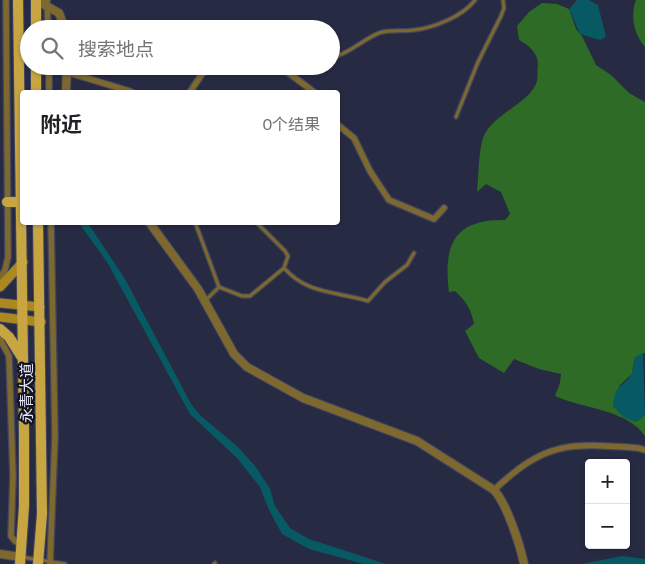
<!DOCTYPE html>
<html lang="zh">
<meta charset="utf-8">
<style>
body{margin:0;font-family:Lato,"Noto Sans SC",sans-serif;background:#f6f6f6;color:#202124}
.controls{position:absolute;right:15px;bottom:15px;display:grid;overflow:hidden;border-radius:5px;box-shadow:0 1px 4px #0004}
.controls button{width:45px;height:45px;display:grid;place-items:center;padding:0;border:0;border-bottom:1px solid #e0e0e0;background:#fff;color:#202124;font:25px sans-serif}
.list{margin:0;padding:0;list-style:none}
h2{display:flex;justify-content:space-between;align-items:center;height:65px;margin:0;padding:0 20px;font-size:21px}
h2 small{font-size:16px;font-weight:400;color:#757577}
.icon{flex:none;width:28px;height:28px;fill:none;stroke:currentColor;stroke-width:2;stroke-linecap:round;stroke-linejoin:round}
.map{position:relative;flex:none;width:645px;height:564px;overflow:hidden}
.search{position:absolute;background:#fff;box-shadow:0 1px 4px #0004;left:20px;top:20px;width:320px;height:55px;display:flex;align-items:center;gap:12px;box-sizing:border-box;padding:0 18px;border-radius:28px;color:#757577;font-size:19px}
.panel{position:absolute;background:#fff;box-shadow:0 1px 4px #0004;left:20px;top:90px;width:320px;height:135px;border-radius:5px}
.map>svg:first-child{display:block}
.forest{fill:#2e6b27}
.water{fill:#075a64}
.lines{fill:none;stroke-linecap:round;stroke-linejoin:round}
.service-casing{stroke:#42455c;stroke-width:5.5}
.minor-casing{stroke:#42455c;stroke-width:8}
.tertiary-casing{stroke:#42455c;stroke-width:10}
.secondary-casing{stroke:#42455c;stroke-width:11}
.primary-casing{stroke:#42455c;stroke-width:12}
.service{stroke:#7d682f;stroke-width:3}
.minor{stroke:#7d682f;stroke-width:5.5}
.tertiary{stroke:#7d682f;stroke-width:8}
.secondary{stroke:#ab8920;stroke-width:9}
.primary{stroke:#c7a543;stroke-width:10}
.labels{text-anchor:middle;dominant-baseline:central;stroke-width:4.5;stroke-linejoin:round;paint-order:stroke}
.street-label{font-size:15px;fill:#e6e8f9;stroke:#12141f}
</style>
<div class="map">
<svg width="645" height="564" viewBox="0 0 645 564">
<rect width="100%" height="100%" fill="#272a43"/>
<path class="forest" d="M636 0H645V47C634 34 630 16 636 0Z
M542 3 557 4 569 9 576 29 582 36 596 65 611 75 629 93 645 102V353L635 357 632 374 619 386 636 422 645 415V436C627 409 583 409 555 396L560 383 561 374 539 369 514 359 504 373 479 358 465 331 474 324C471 309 466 301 455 291L449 292C443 245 454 219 505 220L510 214 501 192 486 184 477 192C479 176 478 143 486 132 497 113 532 101 537 81 538 76 537 70 538 65 538 53 529 45 519 40L517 26 529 12Z"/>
<path class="water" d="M577 0H589L598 5 606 37 600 40 580 34 569 9Z
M79 223H88L125 279 191 404 202 417 237 446 256 467 270 489 275 506 290 528 309 539 386 564H364L309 549 282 534 269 510 260 487 237 458 190 414 107 262Z
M643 353 645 415 636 422 623 417 613 406C615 381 625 388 632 373 634 369 634 362 635 357Z
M623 556 645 559V564H581Z"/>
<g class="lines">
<defs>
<path id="service" d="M331 58C349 54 362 40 379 33 390 29 403 32 414 30 434 28 463 16 475 0
M287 71 302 66
M456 117 478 62 501 16 504 8 503 0
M195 222 219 287 205 301
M284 268C308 295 336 291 368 301L385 282 407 265 414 253
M219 287 242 296H250L284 268 288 256 285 251 256 222
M21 557 65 564
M214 564 215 563"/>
<path id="minor" d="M47 0 48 29
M49 66V92
M67 72 132 92
M190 92 202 74 212 67H263L286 71 314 92
M338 125 354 138 370 171 389 200 434 219 444 208
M0 278 5 270 8 257 6 0
M0 339 9 356 13 476 11 536 15 541 22 545
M494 490C546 441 569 443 638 448L645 450
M50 564 55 436 51 222"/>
<path id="tertiary" d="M36 0 59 13 65 29
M66 92 67 66
M149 222 198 289 234 354 247 367 303 398 417 441 494 490C507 504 520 545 524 564
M0 554 21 557"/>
<path id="secondary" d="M0 287 23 262
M0 303 40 307
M0 317 41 322"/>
<path id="primary" d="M18 0 24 434V506L20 564
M36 29V0
M36 66V92
M7 202H22
M0 329 9 337 23 359
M38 564 42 514 38 222"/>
</defs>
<use href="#service" class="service-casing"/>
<use href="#minor" class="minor-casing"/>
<use href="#tertiary" class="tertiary-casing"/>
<use href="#secondary" class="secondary-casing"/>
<use href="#primary" class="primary-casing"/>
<use href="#service" class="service"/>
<use href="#minor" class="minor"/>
<use href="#tertiary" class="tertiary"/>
<use href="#secondary" class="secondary"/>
<use href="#primary" class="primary"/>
</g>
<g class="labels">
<g class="street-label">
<text transform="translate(26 393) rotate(-90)">永青大道</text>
</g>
</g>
</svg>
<div class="controls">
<button>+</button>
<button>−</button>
</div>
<div class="search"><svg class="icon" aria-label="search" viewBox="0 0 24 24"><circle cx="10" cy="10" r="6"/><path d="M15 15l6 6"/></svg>搜索地点</div>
<section class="panel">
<h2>附近<small>0个结果</small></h2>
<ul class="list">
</ul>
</section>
</div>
